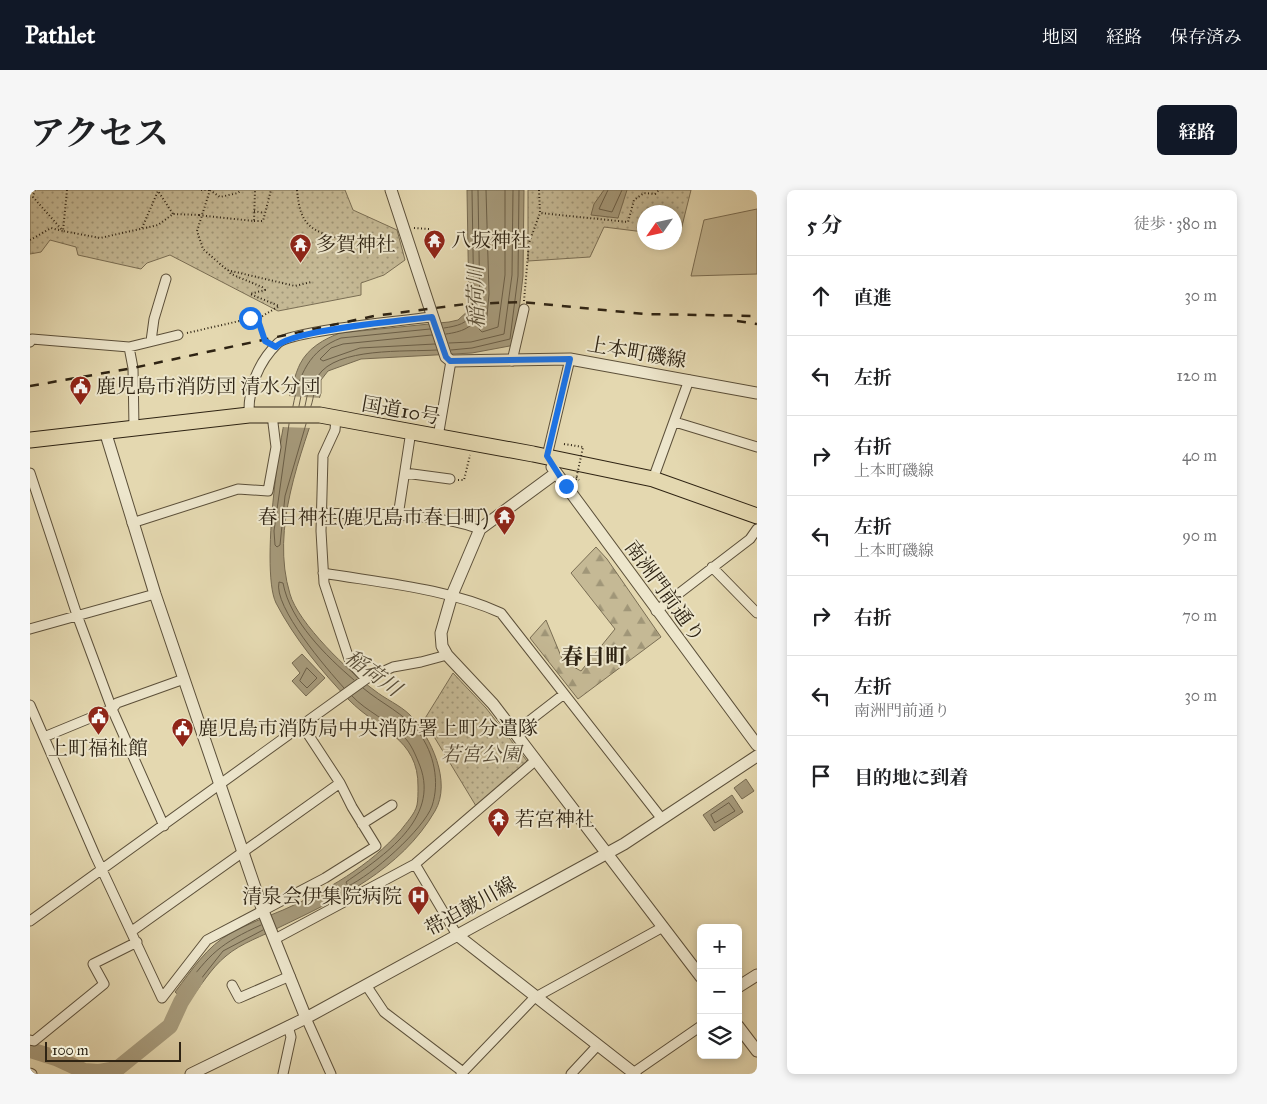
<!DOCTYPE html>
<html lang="ja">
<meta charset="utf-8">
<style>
body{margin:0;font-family:"IM FELL Great Primer","Noto Serif JP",serif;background:#f6f6f6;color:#202124}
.controls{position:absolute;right:15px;bottom:15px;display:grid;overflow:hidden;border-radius:8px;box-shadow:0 2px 8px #0003}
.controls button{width:45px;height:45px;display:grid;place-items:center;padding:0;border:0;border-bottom:1px solid #e0e0e0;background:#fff;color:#202124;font:25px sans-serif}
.compass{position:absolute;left:607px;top:15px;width:45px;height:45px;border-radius:50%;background:#fff;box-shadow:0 2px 8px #0003;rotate:236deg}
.scale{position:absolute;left:15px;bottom:12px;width:136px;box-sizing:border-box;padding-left:5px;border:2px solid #2e2313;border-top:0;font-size:14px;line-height:18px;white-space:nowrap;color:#2e2313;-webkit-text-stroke:4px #ede6cc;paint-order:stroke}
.stop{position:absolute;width:15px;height:15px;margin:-11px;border:4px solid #1a73e8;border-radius:50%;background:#fff}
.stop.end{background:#1a73e8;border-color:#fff;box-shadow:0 1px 5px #0008}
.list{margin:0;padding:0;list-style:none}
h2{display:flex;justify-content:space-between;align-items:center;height:65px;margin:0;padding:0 20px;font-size:21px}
h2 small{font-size:16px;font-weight:400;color:#757577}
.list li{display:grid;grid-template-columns:32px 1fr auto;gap:15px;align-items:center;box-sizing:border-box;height:80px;padding:0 20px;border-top:1px solid #e0e0e0}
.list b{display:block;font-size:19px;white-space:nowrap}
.list p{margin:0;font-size:16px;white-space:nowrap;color:#757577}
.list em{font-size:16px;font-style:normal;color:#757577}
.icon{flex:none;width:28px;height:28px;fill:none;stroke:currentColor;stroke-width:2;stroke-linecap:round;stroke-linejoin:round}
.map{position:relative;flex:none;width:727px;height:884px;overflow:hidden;border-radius:8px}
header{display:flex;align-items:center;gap:30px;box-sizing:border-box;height:70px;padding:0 25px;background:#111827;color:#fff}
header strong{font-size:24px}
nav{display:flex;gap:28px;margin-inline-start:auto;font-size:18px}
.intro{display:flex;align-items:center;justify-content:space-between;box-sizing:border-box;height:120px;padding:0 30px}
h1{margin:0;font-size:35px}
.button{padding:12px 22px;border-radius:8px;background:#111827;color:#fff;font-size:18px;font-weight:700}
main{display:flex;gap:30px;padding:0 30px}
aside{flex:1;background:#fff;border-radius:8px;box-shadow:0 2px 8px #0003}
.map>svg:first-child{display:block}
.grass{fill:#c5b995;stroke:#7a6e54}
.forest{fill:url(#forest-firs);stroke:#7a6e54}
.park{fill:url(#park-dots);stroke:#7a6e54}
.water{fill:#a69a7b;stroke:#766a51}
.pier{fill:#e4d8b0}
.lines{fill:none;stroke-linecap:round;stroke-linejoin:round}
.shore{stroke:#6a5e47;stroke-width:1}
.river{stroke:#a69a7b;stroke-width:16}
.minor-casing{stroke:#5c503a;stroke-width:11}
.tertiary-casing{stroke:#5c503a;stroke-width:13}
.trunk-casing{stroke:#2e2313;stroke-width:17}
.path{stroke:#2e2313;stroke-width:2;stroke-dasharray:1 2.5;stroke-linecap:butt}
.minor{stroke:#ede6cc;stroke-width:9}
.tertiary{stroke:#ede6cc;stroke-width:11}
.trunk{stroke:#e4d8b0;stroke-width:15}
.rail{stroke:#2e2313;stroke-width:2.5;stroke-dasharray:9 9;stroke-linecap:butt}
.path-bridge{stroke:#2e2313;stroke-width:2;stroke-dasharray:1 2.5;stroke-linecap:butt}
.route{stroke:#1a73e8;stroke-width:6}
.labels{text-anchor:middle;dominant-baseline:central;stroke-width:4;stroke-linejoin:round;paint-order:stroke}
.poi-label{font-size:20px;fill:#2e2313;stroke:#ede6cc;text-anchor:start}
.street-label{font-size:20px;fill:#2e2313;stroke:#ede6cc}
.park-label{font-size:20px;font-style:italic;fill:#544834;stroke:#ede6cc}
.water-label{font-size:21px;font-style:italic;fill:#584d37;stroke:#ede6cc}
.quarter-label{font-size:22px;font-weight:bold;fill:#2e2313;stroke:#ede6cc}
</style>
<header>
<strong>Pathlet</strong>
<nav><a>地図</a><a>経路</a><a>保存済み</a></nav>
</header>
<div class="intro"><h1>アクセス</h1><a class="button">経路</a></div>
<main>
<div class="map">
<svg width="727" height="884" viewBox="0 0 727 884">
<defs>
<pattern id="forest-firs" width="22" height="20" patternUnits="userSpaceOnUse" patternTransform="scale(1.25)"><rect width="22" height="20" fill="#c5b995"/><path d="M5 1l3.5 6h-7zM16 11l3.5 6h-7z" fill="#a09678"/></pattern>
<pattern id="park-dots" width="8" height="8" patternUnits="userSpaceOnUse" patternTransform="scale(1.25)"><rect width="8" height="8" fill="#c5b995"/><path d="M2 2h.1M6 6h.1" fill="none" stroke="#a09678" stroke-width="1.8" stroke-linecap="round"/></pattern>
</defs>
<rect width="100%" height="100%" fill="#e4d8b0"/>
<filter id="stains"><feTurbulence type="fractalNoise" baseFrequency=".004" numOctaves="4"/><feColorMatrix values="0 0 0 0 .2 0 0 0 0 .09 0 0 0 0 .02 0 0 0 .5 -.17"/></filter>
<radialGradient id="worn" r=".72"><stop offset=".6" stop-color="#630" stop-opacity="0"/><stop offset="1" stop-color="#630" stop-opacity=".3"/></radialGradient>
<path class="grass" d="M727 19V84L661 86 674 30Z"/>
<path class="forest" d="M566 357 577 369 631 447 548 509 500 448 516 430 533 471 551 481 585 439 541 383Z"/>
<path class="park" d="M0 0H315L323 20 367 40 375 70 354 85 331 93V105L248 121 140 65 117 73 111 79 48 65 46 57 20 50 11 62 0 64Z
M498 0H661L649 48 645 47 644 22H614V42L574 37 560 67 498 71Z
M423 483 456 518 497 571 446 616 394 530Z"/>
<path class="water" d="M437 0H494L493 86 485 155 442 163 331 169 298 181 291 190V203C271 265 240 338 260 404 268 433 319 482 344 500 355 509 370 515 380 525 401 547 422 592 405 621 371 680 308 709 250 737 233 746 211 753 196 766 181 778 170 797 158 813L145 802C162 780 177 756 201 743 218 734 236 727 253 720 296 701 340 676 371 640 376 633 385 624 387 615 388 610 388 603 388 597 389 548 347 539 319 510 292 482 264 448 246 413 229 378 252 210 270 174 278 158 294 149 310 143L419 132 428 130 439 120Z
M574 0H597L588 28 561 25 564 14Z
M272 464 295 488 276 506 262 491 270 483 262 473Z
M716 589 724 601 712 609 704 598Z
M702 605 713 622 684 641 673 625Z"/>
<path class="pier" d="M257 206 291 208 282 238 251 237Z"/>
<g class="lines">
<path class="shore" d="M456 0 459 104 457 126 449 139 452 142 468 137 475 85V0
M578 0 569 19 582 22 592 0
M414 138C427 136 438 134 444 121L442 0
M416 144C431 142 444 138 450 122L448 0
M402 145 313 154 301 158 290 169 293 171 330 158 405 154
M419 153 441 152 474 144 482 85 483 0
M421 160 442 158 480 149 488 86 489 0
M263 216C269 185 279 160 311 148L400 139
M269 216 273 196 278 190 280 192 275 216
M281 216C284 208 285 192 288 186 306 157 376 162 407 160
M259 234 244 341 245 355 247 357 250 355 255 306 276 234
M277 478 287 488 277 498 270 491Z
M314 498C297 479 243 417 249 392L253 393C260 431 296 466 324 490
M322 506C337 522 358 530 373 546 381 553 386 566 390 576 410 629 353 666 316 692L318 696C341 686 394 639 402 616 410 592 404 563 389 543 374 523 352 514 333 498
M699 613 705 621 685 633 681 625Z
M231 735C191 753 179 764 154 799V802L159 804 193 761 233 740"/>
<path class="river" d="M0 860 26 868 54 881 69 882 87 879 140 836 151 812 165 790"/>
<defs>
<path id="minor" d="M121 151 124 129 136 89
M0 152 2 149 99 157 148 145
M99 157 103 178 104 238
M482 171 494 119
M219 225C218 199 228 172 248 153 262 141 377 130 402 127
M306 228 305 240 293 266 291 341 294 393 320 472 336 489
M645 232 727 257
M408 247 421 171
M517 266 540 169
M0 283 47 425 82 519 134 636
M375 283 420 289
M623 289 659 190
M292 323C342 325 403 322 450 339
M368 326 381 241
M102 333 208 299 238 301 246 257 242 225
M682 377 727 423
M293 383C352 393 416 398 471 423L632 629
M626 421 720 349 727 339
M0 439 125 404
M0 515 65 665 132 808 177 750 295 688 346 656 322 617 310 593 272 535
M485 542 534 504
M14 547 82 519 87 513 154 489
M332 634 362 615
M385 674 427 745
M0 731 336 489 363 477 391 472 417 465
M102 741 310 593
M245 749 385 674 506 570
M202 795 209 808 260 786
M336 795 354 822 433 882
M276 828 301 884
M0 850 4 851 74 794 63 774 107 752
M0 883 2 884
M603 883 671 836
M253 884 261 847 258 836
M431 884 504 808 633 737
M541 884 568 855"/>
<path id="tertiary" d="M361 0 416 167 421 171 540 169 727 203
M75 241 125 404 233 721 276 828
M522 277 727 555
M526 283 450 339 422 405 411 443 412 456 417 465 463 514 671 787
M427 745 605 884
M708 797 727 785
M708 836 727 861
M161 884 276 828 594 654 727 566"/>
<path id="trunk" d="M0 250 219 225H290L503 264 623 289 727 326"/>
</defs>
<use href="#minor" class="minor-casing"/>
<use href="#tertiary" class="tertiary-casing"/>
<use href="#trunk" class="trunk-casing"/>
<path class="path" d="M5 0 3 7 33 41
M37 0 33 41 70 48 128 35 143 24 169 25
M171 0H179
M180 0 167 41 173 59 197 80 265 96 281 92
M180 0 190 7 208 3 211 0
M267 0C270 34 279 41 312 49
M509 0 510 23 598 32 604 10 614 3 625 4 629 0
M224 21 234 23
M176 26 224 31 225 0
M224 31H233L241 0
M112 38 128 1 143 24
M384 38 399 39 402 52
M0 50 21 38 33 41
M198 80 201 84 232 97 235 100 220 104 249 116 231 127H227
M494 111 499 53 510 23
M157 143 227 127 233 144 238 152
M534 254 553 257
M543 288 546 287 549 290
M428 290H434L440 265"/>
<use href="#minor" class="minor"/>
<use href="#tertiary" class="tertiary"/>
<use href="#trunk" class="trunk"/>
<path class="rail" d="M707 131 727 134
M0 196 103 178 344 126 436 114 492 112 614 124 727 126"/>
<path class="path-bridge" d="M169 25 176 26
M546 290 553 257"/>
</g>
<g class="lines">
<path class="route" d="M220 128 227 127 235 151 246 157C258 140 376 130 402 127L416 167 420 171 540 169 517 266 536 296"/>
</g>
<defs>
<symbol id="temple-pin" viewBox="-11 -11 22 30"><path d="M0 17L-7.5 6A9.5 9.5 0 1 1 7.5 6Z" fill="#8f2418" stroke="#ede6cc"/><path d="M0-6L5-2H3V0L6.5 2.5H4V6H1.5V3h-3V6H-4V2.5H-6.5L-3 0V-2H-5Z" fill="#fff"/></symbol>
<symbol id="civic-pin" viewBox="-11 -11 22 30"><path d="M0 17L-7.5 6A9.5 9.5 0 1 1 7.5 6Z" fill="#8f2418" stroke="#ede6cc"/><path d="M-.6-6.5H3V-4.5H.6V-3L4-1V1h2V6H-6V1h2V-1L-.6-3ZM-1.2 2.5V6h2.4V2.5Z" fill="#fff"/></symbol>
<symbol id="hospital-pin" viewBox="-11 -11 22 30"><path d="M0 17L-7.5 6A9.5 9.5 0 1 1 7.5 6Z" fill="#8f2418" stroke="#ede6cc"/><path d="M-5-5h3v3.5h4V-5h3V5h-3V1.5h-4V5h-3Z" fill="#fff"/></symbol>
</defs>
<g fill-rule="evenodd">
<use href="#temple-pin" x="392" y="38" width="25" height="34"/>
<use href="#temple-pin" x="258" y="42" width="25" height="34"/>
<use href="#civic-pin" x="38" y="184" width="25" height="34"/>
<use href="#temple-pin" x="462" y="314" width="25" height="34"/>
<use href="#civic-pin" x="56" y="514" width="25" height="34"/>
<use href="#civic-pin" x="140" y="526" width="25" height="34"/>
<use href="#temple-pin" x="456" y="616" width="25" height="34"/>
<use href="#hospital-pin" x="376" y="694" width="25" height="34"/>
</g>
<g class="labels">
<g class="poi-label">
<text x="421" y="50">八坂神社</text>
<text x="286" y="54">多賀神社</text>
<text x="66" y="196">鹿児島市消防団 清水分団</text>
<text x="459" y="327" text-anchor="end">春日神社(鹿児島市春日町)</text>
<text x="168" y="538">鹿児島市消防局中央消防署上町分遣隊</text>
<text x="68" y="558" text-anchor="middle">上町福祉館</text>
<text x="485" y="629">若宮神社</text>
<text x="372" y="706" text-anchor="end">清泉会伊集院病院</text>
</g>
<g class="street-label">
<text transform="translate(607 162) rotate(10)">上本町磯線</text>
<text transform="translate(371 220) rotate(10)">国道10号</text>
<text transform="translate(635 401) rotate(54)">南洲門前通り</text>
<text transform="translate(440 716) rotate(-29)">帯迫皷川線</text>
</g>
<g class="park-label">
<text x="451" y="564">若宮公園</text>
</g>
<g class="water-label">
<text transform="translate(446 107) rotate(-91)">稲荷川</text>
<text transform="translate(343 483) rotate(36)">稲荷川</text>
</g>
<g class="quarter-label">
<text x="564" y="466">春日町</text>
</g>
</g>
<rect width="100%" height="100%" filter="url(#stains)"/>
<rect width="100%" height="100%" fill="url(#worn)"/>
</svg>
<div class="controls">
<button>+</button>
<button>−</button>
<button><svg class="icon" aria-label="layers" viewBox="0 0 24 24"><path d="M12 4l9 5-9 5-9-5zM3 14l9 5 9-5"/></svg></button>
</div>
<svg class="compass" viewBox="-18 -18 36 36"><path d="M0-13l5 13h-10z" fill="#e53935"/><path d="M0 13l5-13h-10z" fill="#757577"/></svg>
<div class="scale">100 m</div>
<div class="stop" style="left:220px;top:128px"></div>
<div class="stop end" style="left:536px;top:296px"></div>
</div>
<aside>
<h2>5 分<small>徒歩 · 380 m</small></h2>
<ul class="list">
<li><svg class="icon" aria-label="ahead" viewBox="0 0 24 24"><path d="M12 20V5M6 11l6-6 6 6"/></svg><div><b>直進</b></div><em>30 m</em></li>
<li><svg class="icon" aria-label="left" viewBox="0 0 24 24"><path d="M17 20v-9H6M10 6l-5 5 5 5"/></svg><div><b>左折</b></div><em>120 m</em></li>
<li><svg class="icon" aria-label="right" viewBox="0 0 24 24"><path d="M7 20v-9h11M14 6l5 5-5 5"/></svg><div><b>右折</b><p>上本町磯線</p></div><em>40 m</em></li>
<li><svg class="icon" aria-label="left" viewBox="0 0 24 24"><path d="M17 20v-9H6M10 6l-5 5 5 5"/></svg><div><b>左折</b><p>上本町磯線</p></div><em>90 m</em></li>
<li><svg class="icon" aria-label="right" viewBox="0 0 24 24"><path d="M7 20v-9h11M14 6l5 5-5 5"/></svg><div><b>右折</b></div><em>70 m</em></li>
<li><svg class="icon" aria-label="left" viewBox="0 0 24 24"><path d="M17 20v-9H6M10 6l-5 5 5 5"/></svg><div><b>左折</b><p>南洲門前通り</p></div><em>30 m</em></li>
<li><svg class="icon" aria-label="arrive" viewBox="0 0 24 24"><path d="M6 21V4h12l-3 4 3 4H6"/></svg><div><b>目的地に到着</b></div></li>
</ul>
</aside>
</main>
